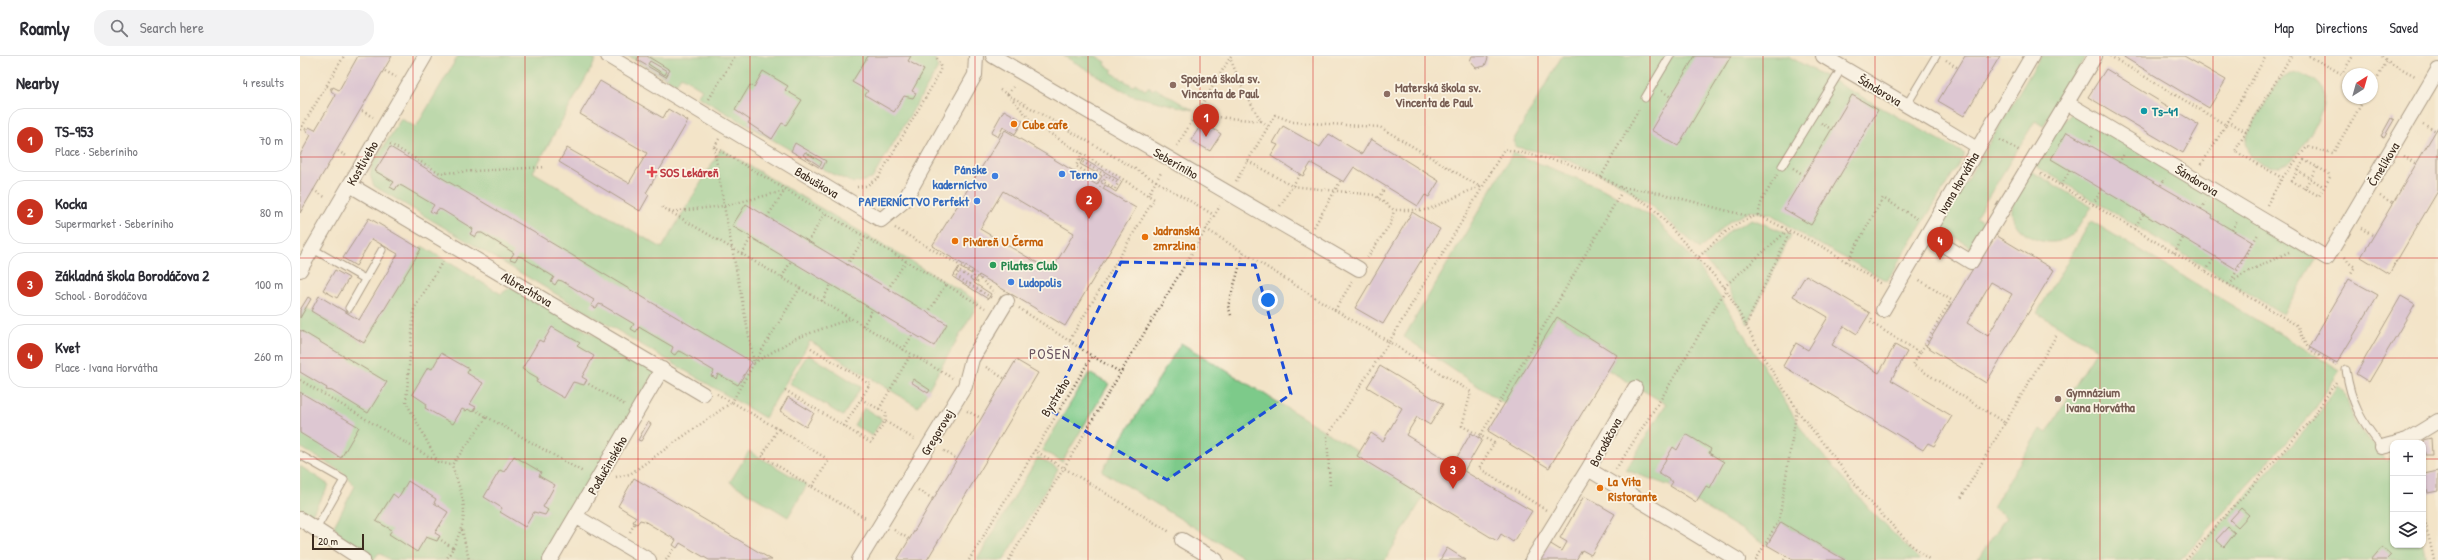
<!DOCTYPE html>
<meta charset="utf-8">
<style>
body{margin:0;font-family:"Patrick Hand",sans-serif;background:#f2f2f3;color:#2b2b33}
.controls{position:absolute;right:12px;bottom:12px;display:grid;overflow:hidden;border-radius:8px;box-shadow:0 1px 3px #0004}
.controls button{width:36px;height:36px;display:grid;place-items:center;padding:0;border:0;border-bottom:1px solid #e1e1e2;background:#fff;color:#2b2b33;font:20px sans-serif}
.compass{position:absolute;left:2042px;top:12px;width:36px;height:36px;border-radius:50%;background:#fff;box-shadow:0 1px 3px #0004;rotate:37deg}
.scale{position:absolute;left:12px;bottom:10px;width:52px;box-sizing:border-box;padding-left:4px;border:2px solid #3b2a1e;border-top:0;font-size:11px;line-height:14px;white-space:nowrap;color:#3b2a1e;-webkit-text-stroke:3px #fcf5e5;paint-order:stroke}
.you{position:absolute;left:968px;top:244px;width:14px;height:14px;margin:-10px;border:3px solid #fff;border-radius:50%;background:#1a73e8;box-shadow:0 0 0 6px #1a73e833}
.badge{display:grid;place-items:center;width:26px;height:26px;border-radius:50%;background:#c8321e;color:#fff;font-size:13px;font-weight:700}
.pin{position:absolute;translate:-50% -33px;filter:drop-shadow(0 1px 2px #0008)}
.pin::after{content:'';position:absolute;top:21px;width:14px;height:12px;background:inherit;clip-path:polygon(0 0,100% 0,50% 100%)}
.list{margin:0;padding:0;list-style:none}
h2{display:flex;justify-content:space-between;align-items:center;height:52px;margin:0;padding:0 16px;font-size:17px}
h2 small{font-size:13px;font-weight:400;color:#7c7c81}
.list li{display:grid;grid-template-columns:26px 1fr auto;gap:12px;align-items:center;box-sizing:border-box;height:64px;margin:0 8px 8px;padding:0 8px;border:1px solid #e1e1e2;border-radius:16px}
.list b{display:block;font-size:15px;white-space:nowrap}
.list p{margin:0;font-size:13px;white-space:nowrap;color:#7c7c81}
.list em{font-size:13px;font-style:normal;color:#7c7c81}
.icon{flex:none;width:22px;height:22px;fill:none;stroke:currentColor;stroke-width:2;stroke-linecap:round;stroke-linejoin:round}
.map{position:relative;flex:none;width:2138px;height:504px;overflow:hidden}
header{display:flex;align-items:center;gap:24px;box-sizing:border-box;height:56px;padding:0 20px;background:#fff;border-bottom:1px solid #e1e1e2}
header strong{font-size:19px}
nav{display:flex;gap:22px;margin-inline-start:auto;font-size:14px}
.search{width:280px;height:36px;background:#f2f2f3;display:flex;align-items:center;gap:10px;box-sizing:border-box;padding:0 14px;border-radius:16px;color:#7c7c81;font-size:15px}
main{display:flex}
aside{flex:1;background:#fff}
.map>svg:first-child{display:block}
.green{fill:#7dca8a;stroke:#5c7a54}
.building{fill:#c3a4de;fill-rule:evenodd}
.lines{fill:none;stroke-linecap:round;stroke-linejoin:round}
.service-casing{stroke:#574638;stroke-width:9}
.pedestrian-casing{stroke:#574638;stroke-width:13}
.minor-casing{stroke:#574638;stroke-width:16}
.path{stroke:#574638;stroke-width:2.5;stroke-dasharray:1 3;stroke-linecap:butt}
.service{stroke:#fff;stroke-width:7}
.pedestrian{stroke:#fff;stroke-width:11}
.minor{stroke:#fff;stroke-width:14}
.marked{fill:none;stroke:#1d4ed8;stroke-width:3;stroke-dasharray:8 5;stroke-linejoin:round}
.grid{fill:none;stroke:#d62828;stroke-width:1;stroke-opacity:0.55}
.education-dot{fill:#8d6e63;stroke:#fcf5e5;stroke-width:1.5}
.culture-dot{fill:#0f9aa8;stroke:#fcf5e5;stroke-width:1.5}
.food-dot{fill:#e8710a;stroke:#fcf5e5;stroke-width:1.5}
.health-dot{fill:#e0444e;stroke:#fcf5e5;stroke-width:1.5}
.shop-dot{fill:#3f7fe0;stroke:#fcf5e5;stroke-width:1.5}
.leisure-dot{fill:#2e9e5b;stroke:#fcf5e5;stroke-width:1.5}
.labels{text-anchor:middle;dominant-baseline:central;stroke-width:3.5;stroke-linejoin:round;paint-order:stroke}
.education-label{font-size:13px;font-weight:bold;fill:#785e54;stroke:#fcf5e5;text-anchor:start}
.street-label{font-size:13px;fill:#3b2a1e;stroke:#fcf5e5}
.culture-label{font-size:13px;font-weight:bold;fill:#0d838f;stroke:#fcf5e5;text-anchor:start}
.food-label{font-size:13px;font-weight:bold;fill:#c56008;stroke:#fcf5e5;text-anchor:start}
.shop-label{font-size:13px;font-weight:bold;fill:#366cbe;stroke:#fcf5e5;text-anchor:end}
.health-label{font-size:13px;font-weight:bold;fill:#be3a42;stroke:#fcf5e5;text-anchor:start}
.leisure-label{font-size:13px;font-weight:bold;fill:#27864d;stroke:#fcf5e5;text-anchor:start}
.quarter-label{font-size:15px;letter-spacing:1px;fill:#6b5561;stroke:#fcf5e5}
</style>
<header>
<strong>Roamly</strong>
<div class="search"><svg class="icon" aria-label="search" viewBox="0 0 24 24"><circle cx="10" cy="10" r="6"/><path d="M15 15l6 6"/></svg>Search here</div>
<nav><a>Map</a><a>Directions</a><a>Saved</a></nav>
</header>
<main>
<aside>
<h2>Nearby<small>4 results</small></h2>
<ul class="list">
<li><span class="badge">1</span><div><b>TS-953</b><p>Place · Seberíniho</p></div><em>70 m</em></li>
<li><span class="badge">2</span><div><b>Kocka</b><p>Supermarket · Seberíniho</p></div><em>80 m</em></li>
<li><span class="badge">3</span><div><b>Základná škola Borodáčova 2</b><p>School · Borodáčova</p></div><em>100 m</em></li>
<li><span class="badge">4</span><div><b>Kvet</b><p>Place · Ivana Horvátha</p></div><em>260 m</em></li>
</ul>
</aside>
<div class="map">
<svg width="2138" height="504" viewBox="0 0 2138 504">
<rect width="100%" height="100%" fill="#fcf5e5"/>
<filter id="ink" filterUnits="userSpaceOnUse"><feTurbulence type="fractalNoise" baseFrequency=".025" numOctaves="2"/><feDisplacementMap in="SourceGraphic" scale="8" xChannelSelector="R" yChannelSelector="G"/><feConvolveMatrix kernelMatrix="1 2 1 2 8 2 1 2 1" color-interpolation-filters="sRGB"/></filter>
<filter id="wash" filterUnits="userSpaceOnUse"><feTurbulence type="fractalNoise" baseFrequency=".012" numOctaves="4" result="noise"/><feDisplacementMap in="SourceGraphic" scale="16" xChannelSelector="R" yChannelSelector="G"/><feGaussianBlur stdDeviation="0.9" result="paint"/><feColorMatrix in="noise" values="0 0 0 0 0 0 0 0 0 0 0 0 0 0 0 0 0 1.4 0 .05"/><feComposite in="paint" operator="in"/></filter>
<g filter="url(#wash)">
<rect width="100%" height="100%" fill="#f3e4c8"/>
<path class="green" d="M158 0H288L296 4 233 116 362 192 421 93 679 246 618 351 510 285 465 362 74 130 70 119 72 109 101 63 116 71Z
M328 0H634L638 12 572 123 554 127 532 118 397 40 402 33 381 20 376 28Z
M764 0H796L806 6 805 9 813 14 811 16 833 30 835 27 845 34 848 31 853 34 855 32 893 54 830 39Z
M1262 0H1488L1665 98 1587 225 1506 181 1471 158 1451 155 1430 165 1400 193 1349 148 1314 124 1256 99 1216 91 1213 85Z
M1741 0H1786L1743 70 1735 65 1676 161 1686 168 1671 191 1639 171Z
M2000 17C2006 20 2014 23 2019 28 2036 46 2003 90 1991 105 1976 115 1966 111 1951 101L1946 87 1947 79 1978 25 1990 18Z
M1773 56 2017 201 1983 258 1734 109 1753 76Z
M1213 97 1301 132 1353 161 1394 204 1431 257 1504 377 1570 454 1620 504H1545L1481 466 1467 489 1370 430 1326 414 1366 348 1308 314 1317 299 1257 261 1205 348 1104 281Z
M1731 115 1792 151C1785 160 1779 173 1770 180 1748 197 1704 176 1713 147 1717 136 1725 125 1731 115Z
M1452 163 1491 179 1448 268 1427 230 1403 202 1429 175Z
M1791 165 2040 314 2013 356 1881 504H1677L1706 461 1693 451 1740 373 1747 377 1797 293 1737 257Z
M122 190 201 238 211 231 356 315 245 504H90L79 497 73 504C56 504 43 482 34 470L55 430 42 416 0 391V261L6 252 64 287Z
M881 287 1126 437 1085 504H948L802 415Z
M508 298 561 331 543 360 489 327Z
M789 317 809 328 762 406 742 394Z
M2037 330 2044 335 2054 365 2087 405 2093 401V489L2123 488 2126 504H1889L2015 363Z
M564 352 582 363 572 380 554 369Z
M449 395 507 429 488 461 430 426Z
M738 401 758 413 704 504H677Z
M0 410 29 429 10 461 0 454Z"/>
<g id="blocks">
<path class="building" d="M58 0H92L0 157V99L11 79 6 76 9 71 15 74 34 42 35 38 31 35 33 31 39 34Z
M339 0H347L370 14 366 21 337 4ZM350 5 367 15 365 19 348 8Z
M568 0H611L608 5 624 14 612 35 616 37 613 42 604 40 594 56 565 39 568 35 552 26Z
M1172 0H1187L1188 2 1185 10 1176 12 1170 5Z
M1395 0H1431L1378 90 1351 74Z
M1665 0H1700L1664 60 1638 45Z
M1822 0H1884L1926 24 1909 52Z
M1806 13 1899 69 1883 97 1788 41Z
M463 15 488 30 485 34 502 44 486 69 482 67 472 83 448 67 450 64 435 54 450 29 454 31Z
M300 25 363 62 368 53 388 65 346 137 349 139 340 155 259 106 267 92 329 127 347 97 280 58Z
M1552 39 1578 54 1511 169 1484 153Z
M704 54 723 65 715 78 703 71 698 81 691 77Z
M2091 62 2094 64 2084 81 2081 80Z
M903 66 921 78 910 95 891 84Z
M983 70 1020 91 1029 78 1062 98 1071 83 1139 125 1129 141 1125 139 1118 150 1054 111 1044 126 1011 107 1003 120 971 100 978 89 973 87Z
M2138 71V135L2089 218 2061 201Z
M705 74 797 129 802 120 780 108 783 103 822 126 816 136 805 129 803 133 836 152 765 270 679 219 674 227 691 238 688 243 653 221 659 211 672 218 674 215 632 190ZM703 135 774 177 751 215 680 173Z
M1767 76 1913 160 1912 162 1952 186 1936 213 1751 103Z
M495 87 526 105 522 113 491 95ZM505 96 522 106 520 110 503 99Z
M90 91 452 306 438 329 418 318 416 323 414 321 411 320 414 315 382 296 378 295 375 299 373 298 371 296 373 291 342 273 339 271 336 276 331 273 334 268 302 249 299 248 296 252 291 250 294 244 262 225 258 224 255 229 251 226 254 221 222 201 218 200 215 205 213 204 210 203 214 197 182 177H178L175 181 170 178 173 173 142 154 138 153 135 158 130 155 134 149 102 130 98 129 95 134 90 131 94 126 75 115Z
M446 148 647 268 634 290 432 170Z
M1112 156 1140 173 1083 268 1055 252Z
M69 162 121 193 64 287 11 255 19 240 59 264 98 198 72 183 56 210 43 202Z
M1694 178 1754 214 1686 327 1626 290ZM1691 226 1712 238 1688 280 1667 267Z
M35 214 49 222 37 242 23 234Z
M1506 219 1570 257 1557 278 1544 270 1532 289 1579 317 1595 289 1607 296 1591 324 1652 360 1634 390 1628 387 1623 394 1483 310 1496 287 1508 294 1528 261 1493 240Z
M2049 223 2078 239 2037 307 2009 291Z
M2101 240 2115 248 2069 326 2056 318Z
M8 241 11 243 0 262V254Z
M1257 261 1317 299 1249 412 1188 375Z
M252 271 280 287 277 290 294 300 282 321 287 324 284 329 273 326 264 342 236 326 238 322 222 313 239 284 243 286Z
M0 274 87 326 68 357 32 335 26 334 27 332 0 316Z
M141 297 169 313 167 317 183 327 170 348 176 351 172 356 168 353 166 355 162 353 153 368 125 352 127 348 112 338 128 311 132 313Z
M716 304 738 317 690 398 627 504H597Z
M1080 310 1143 348 1130 369 1117 361 1106 379 1153 408 1171 377 1182 384 1164 415 1232 455 1213 486 1201 478 1197 485 1057 400 1071 377 1083 385 1102 352 1067 331Z
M613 323 630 334 628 337 611 326Z
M0 336 59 371 41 402 0 377Z
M488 341 514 357 506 371 480 355Z
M348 366 351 368 341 385 338 384Z
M1386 378 1411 393 1409 397 1424 406 1410 432 1406 430 1396 446 1370 430 1373 426 1358 417 1373 391 1377 394Z
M2131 382 2132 399H2125L2123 384Z
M214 400 241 416 239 420 255 429 243 451 248 454 245 459 234 456 225 471 200 456 202 452 184 441 200 414 204 416Z
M2138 415V435L2128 437 2124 418Z
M334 422 417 471 472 504H409L380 487 377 492 373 489 376 484 344 465 340 464 337 468 333 466 336 461 318 450Z
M108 425 136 443 134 447 148 456 135 477 140 480 137 485 126 481 117 496 89 478 92 474 76 465 93 438 98 442Z
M1284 440 1315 458 1291 499 1282 494 1276 504H1239L1249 487 1262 495 1267 486 1260 482Z
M1941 452 1949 459 1938 471 1930 464Z
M1481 466 1521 490 1545 504H1493L1467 489Z
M1928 471 1935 477 1924 491 1916 484Z
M2082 491 2091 499 2086 504H2071Z
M1147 492 1166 504H1140Z"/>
</g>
</g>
<g filter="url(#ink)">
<use href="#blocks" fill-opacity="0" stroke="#574638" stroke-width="1"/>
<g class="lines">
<defs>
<path id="service" d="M1345 42 1370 0
M1606 50 1636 0
M1482 110 1542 12
M13 193 65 223
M49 252 82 194
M2046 314C2051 347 2061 365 2082 391
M0 399 44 424 16 473"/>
<path id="pedestrian" d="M1635 66 1678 92"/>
<path id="minor" d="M308 0 581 164 604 145 675 19 676 0
M693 0 1059 213
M1523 0 1635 66
M1767 47 2027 202 2138 14
M50 129 403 338
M1627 179 1671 206 1795 0
M0 214 125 0
M1583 254 1732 0
M1335 332 1288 413 1438 504
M2096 387 2107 384 2138 365
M2082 391 2093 388
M277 461 349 504
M0 463 63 504
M882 484 916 504
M250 504 362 313
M559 504 665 330 672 303 707 245
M1232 504 1288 413"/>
</defs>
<use href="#service" class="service-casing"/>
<use href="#pedestrian" class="pedestrian-casing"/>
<use href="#minor" class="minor-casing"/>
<path class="path" d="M1810 0 1926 69 1901 109
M2009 0 2042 18 2053 0
M2082 0 2087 5
M1646 4 1658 12
M85 15 96 21
M27 30 32 33
M2072 31 2087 5 2117 21
M700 34 914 159
M1362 35 1371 41
M708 38 732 66 854 143 769 285
M708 38 713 31
M409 43 435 0
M62 55 73 61
M896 59 961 65 942 31 930 2
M961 65 968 70
M1928 65 1946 76 1991 0
M1521 67 1531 73
M2123 68 2136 75
M1926 69 1966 0
M2 70 7 74
M0 74 44 0
M1946 76 1935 95 1982 122
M419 83 414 91 685 252
M1700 84 1720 95
M90 88 140 117 246 111
M1788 88 1793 79
M877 90 931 0
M414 91 424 150 484 135
M38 95 48 101
M782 97 779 104 807 120 800 131
M2104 100 2116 108
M779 104 776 110 815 133 818 127 807 120
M2004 104 2028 117 2030 121 2019 140 1992 125Z
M948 105 992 130 1074 139 1094 154H1127L1180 130
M1819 107 1824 98
M1493 112 1504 119
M1997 114 2024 131
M1741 118 1998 270C2005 296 2014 296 2037 309
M1301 121 1340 51
M936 125 975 59 993 66 1080 71 1182 132 1204 93 1267 107 1309 125 1352 151 1426 233 1462 299 1500 358 1566 442 1610 488 1630 504
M1761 129 1770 114
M1861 129 1865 122
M557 131 566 130 578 122 634 27 641 12 636 0
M1320 131 1360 137 1451 161
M2004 133 2018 110
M13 134 25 141
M848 139 862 115
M2080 140 2093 147
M1078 142 1085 132
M1793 148 1802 133
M1967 149 1982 122 2007 91 2033 97 2065 42
M980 150 1000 118
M362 151 652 322
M1901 153 1905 146
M369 156 424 150 454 307 432 346 417 338
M1458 159 1462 144 1477 119
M467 161 484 136
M1014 171 1041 124
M595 172 673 217
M2061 172 2074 180
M906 173 1035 254
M1834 173 1843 158
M1932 174 1937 165
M508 186 525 157
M1874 197 1883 182
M442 198 451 181
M1399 201C1419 181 1430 169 1458 159L1525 192 1581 228
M2045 201 2049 207 2055 211 2051 217
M1067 202 1091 167 1094 154
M1547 206 1583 142 1619 164
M547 209 565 181
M1906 215 1915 201
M678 220 695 237
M482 221 491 205
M680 222 677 226 659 215 656 220 692 242
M1931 225 1958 178
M1052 226 1035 254 1089 286 1182 132
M670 228 676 217
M1928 228 1947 216 1989 196
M1424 231 1488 174
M500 232 454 307 494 283 549 263
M588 233 606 205
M522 245 531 229
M719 252 792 300
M628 257 646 228
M931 259 928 250 944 195
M1572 263 1570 266 1620 297 1651 244 1618 223
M1446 269 1490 175
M563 270 572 254
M511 292 570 328 561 343
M603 294 613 278
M1620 297 1613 309 1705 367 1660 444
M686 311 705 323
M0 324 138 406 152 409
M285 326 325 349
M485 334 571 387 585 365 614 383
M579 353 611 298
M667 355 681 362
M187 361 283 416
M1705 367 1756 280
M544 370 561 343 586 357 585 365
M1179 382 1321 137
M734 394 870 476
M644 395 657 403
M138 406 106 346 114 253 144 203
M1316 413 1364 338 1426 233
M316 421 330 418 432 346 478 373 462 400 512 431 529 404 478 373
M1030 429 1027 381 1089 286 1171 336 1162 370 1194 387 1179 412 1246 454
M512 431 567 463
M618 434 633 443
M2123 456 2134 504
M162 474 169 504
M594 474 609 483
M330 476 335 467
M138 482 153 492 146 504
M153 492C171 455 164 446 152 409L187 361 174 353
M366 504 375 491
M669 504 792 300 820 316
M709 504 920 150
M1456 504 1479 464 1497 353
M1484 504 1486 500
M1886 504 2010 365 2036 326"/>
<use href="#service" class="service"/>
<use href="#pedestrian" class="pedestrian"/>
<use href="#minor" class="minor"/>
</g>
</g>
<path d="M0 0H2138V504H0ZM821 206 955 209 991 338 867 424 750 354Z" fill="#f3e4c8" fill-opacity=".55" fill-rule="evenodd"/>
<path class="marked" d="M821 206 955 209 991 338 867 424 750 354Z"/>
<path class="grid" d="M113 0V504M225 0V504M338 0V504M450 0V504M563 0V504M675 0V504M788 0V504M900 0V504M1013 0V504M1125 0V504M1238 0V504M1350 0V504M1463 0V504M1575 0V504M1688 0V504M1800 0V504M1913 0V504M2025 0V504M0 101H2138M0 202H2138M0 302H2138M0 403H2093M2123 403H2138"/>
<g class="education-dot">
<circle cx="873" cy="29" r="4"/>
<circle cx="1087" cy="38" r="4"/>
<circle cx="1758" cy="343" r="4"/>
</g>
<circle class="culture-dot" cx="1844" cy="55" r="4"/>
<g class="food-dot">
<circle cx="714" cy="68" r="4"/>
<circle cx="845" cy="181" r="4"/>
<circle cx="655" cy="185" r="4"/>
<circle cx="1300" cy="432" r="4"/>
</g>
<path class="health-dot" d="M350 110h4v4h4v4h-4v4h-4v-4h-4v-4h4z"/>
<g class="shop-dot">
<circle cx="762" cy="118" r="4"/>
<circle cx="695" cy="120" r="4"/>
<circle cx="677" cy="145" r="4"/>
<circle cx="711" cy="226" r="4"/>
</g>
<circle class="leisure-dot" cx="693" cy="209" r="4"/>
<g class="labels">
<g class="education-label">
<text x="881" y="22">Spojená škola sv.<tspan x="881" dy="15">Vincenta de Paul</tspan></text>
<text x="1095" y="31">Materská škola sv.<tspan x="1095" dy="15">Vincenta de Paul</tspan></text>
<text x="1766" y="336">Gymnázium<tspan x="1766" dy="15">Ivana Horvátha</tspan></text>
</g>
<g class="street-label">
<text transform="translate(1580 34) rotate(31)">Šándorova</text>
<text transform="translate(62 107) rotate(-60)">Kostlivého</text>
<text transform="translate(876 107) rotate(30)">Seberíniho</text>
<text transform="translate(2083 108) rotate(-59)">Čmelíkova</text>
<text transform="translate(1897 124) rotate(31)">Šándorova</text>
<text transform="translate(517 126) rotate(31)">Babuškova</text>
<text transform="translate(1658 127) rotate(-60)">Ivana Horvátha</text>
<text transform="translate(227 233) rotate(30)">Albrechtova</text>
<text transform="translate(755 341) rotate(-58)">Bystrého</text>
<text transform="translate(637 376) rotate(-59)">Gregorovej</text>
<text transform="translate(1305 386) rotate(-62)">Borodáčova</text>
<text transform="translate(307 409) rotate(-60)">Podlučinského</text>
</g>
<g class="culture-label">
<text x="1852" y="55">Ts-41</text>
</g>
<g class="food-label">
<text x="722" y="68">Cube cafe</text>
<text x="853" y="174">Jadranská<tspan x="853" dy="15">zmrzlina</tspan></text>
<text x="663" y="185">Piváreň U Čerma</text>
<text x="1308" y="425">La Vita<tspan x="1308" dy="15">Ristorante</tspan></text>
</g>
<g class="shop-label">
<text x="687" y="113">Pánske<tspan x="687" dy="15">kaderníctvo</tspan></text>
<text x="770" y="118" text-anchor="start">Terno</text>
<text x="669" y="145">PAPIERNÍCTVO Perfekt</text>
<text x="719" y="226" text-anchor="start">Ludopolis</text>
</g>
<g class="health-label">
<text x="360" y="116">SOS Lekáreň</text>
</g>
<g class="leisure-label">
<text x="701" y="209">Pilates Club</text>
</g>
<g class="quarter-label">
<text x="750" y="297">POŠEŇ</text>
</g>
</g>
</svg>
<div class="controls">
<button>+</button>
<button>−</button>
<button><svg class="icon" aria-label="layers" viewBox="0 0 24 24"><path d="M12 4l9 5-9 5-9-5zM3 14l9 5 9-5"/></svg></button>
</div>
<svg class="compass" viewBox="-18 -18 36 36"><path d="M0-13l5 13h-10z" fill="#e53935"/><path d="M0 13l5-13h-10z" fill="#7c7c81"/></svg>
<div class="scale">20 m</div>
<div class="you"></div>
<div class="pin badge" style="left:906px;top:81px">1</div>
<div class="pin badge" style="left:789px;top:163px">2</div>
<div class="pin badge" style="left:1153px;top:433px">3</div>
<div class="pin badge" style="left:1640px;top:204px">4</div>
</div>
</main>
